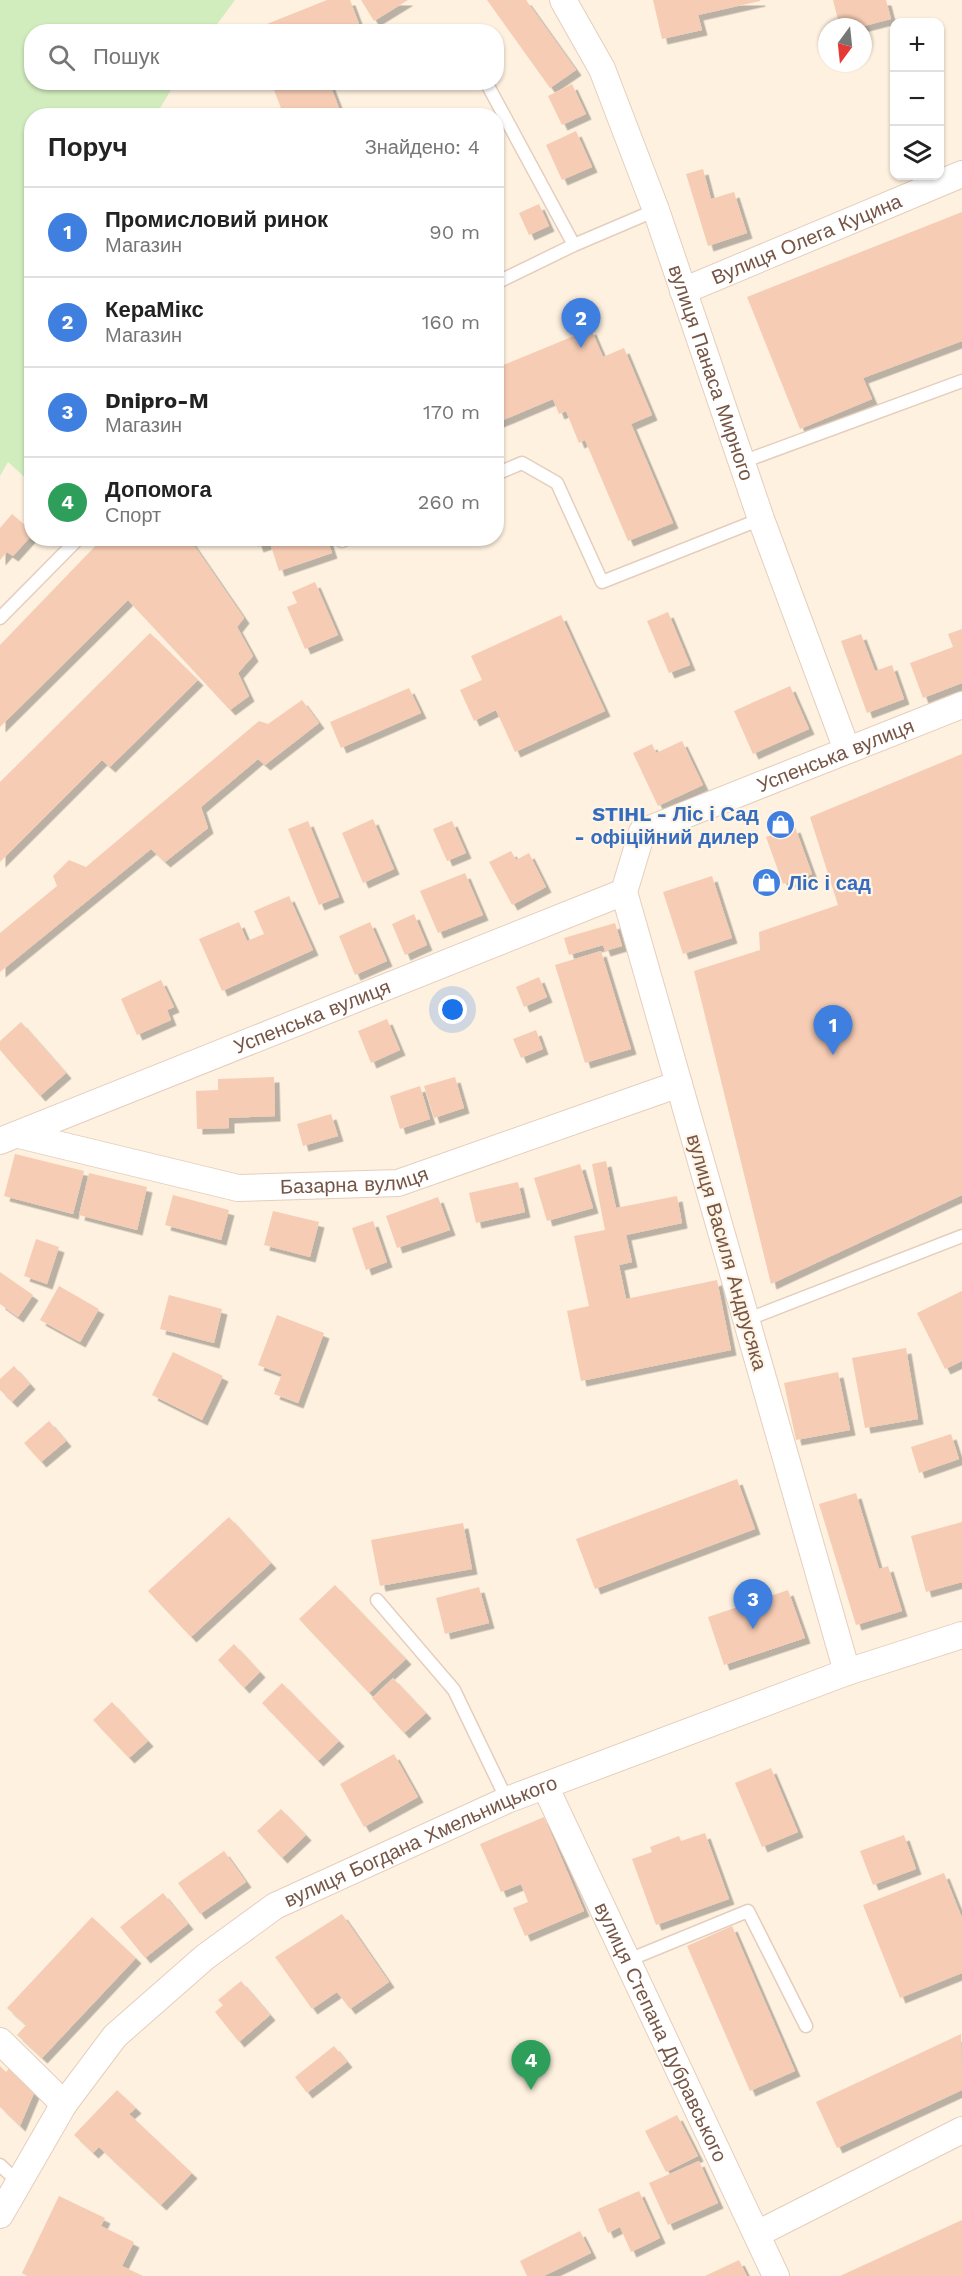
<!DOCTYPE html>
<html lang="uk">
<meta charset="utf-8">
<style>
body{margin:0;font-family:"Work Sans",sans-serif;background:#f6f6f6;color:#222}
.controls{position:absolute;right:18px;top:18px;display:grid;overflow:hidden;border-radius:12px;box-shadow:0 2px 4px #0004}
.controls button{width:54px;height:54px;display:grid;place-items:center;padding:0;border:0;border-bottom:2px solid #e0e0e0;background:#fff;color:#222;font:30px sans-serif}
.compass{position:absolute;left:818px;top:18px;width:54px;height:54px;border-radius:50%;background:#fff;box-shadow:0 2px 4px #0004;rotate:195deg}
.you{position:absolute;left:453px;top:1010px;width:21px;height:21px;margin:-15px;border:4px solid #fff;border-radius:50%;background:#1a73e8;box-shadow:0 0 0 9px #1a73e833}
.badge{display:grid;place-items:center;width:39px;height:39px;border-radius:50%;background:#f45b38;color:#fff;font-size:20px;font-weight:700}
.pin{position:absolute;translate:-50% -50px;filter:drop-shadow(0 2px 3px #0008)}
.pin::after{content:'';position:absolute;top:32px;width:21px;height:18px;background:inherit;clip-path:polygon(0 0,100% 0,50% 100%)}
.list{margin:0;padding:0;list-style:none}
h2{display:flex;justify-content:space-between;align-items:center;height:78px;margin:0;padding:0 24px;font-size:26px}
h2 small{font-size:20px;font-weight:400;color:#767676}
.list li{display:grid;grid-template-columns:39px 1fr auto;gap:18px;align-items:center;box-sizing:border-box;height:90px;padding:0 24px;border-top:2px solid #e0e0e0}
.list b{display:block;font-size:22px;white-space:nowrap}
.list p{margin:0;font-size:20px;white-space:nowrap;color:#767676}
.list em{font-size:20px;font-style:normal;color:#767676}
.icon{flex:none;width:33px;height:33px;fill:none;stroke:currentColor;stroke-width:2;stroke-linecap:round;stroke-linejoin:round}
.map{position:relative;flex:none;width:962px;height:2276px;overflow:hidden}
.search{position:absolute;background:#fff;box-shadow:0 2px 4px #0004;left:24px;top:24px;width:480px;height:66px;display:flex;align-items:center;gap:15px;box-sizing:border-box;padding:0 21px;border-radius:24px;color:#767676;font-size:22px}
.panel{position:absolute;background:#fff;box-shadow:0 2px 4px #0004;left:24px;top:108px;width:480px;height:438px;border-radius:24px}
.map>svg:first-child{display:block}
.green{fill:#d2edbd}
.building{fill:#f6ccb4;filter:url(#shadow)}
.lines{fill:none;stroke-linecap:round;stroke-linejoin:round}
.service-casing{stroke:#e5cebd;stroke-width:15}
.minor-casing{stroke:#e5cebd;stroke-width:28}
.service{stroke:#fff;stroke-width:12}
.minor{stroke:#fff;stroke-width:26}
.labels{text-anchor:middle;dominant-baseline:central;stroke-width:4.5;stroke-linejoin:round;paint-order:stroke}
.street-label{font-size:20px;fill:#775545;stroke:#fff5e7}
.shop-label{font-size:20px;font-weight:bold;fill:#366cbe;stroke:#fff5e7;text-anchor:end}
</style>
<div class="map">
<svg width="962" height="2276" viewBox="0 0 962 2276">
<defs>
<filter id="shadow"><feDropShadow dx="5.5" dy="5.5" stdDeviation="0" flood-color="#0004"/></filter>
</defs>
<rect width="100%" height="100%" fill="#fef1df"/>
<path class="green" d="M0 0H235L212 31 32 32V82L175 83 156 115 32 116 31 483 8 462 0 476Z"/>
<path class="building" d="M327 0H350L362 32H247Z
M361 0H408L374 21Z
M487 0H526L576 70 550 88Z
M653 0H760V1L698 15 702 30 662 39Z
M833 0H886L891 19 860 27H840Z
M271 82H329L342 116H284Z
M572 84 586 114 562 125 548 96Z
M576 131 592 167 562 180 546 145Z
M703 169 711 199 734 192 747 233 708 246 686 174Z
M539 204 549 226 529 235 519 213Z
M962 212V341L863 378 872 399 800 429 747 297Z
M591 329 603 357 624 348 652 415 631 424 673 523 628 541 585 440 579 443 566 411 559 414 553 399 496 423V368Z
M12 514 32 531V535L13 556 7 552 0 560V528Z
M103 538H189L244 618 237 627 253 656 238 673 249 696 230 710 128 600 0 727V645Z
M255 538H327L332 553 279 571 270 543 258 547Z
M315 582 338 635 305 649 287 607 297 603 292 592Z
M668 612 690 665 669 673 647 621Z
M561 615 605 711 515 752 496 710 474 721 460 690 482 680 471 656Z
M962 629V683L923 698 910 663 953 647 948 634Z
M150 633 198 680 110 767 102 760 0 862V782Z
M861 634 875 671 892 665 904 699 867 713 841 641Z
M790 686 809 729 753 754 734 711Z
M409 688 421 713 341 748 330 722Z
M302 700 319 723 265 765 258 759 201 807 208 828 165 862 151 849 0 972V933L57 886 53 876 69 860 86 867 259 721 268 724Z
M682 741 703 785 658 806 633 753 652 744 656 753Z
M962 754V1195L771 1284 694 971 760 950 759 932 838 905 810 817Z
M373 819 394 869 363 883 342 833Z
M308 821 339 897 319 905 288 829Z
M452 821 466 853 447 861 433 829Z
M795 827 812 874 783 884 766 837Z
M511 851 516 860 529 853 546 887 512 905 489 862Z
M465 873 483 915 438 933 420 891Z
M712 876 732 938 683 954 663 892Z
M289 896 313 950 222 991 199 939 239 922 247 941 264 934 254 911Z
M414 914 427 945 405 955 392 924Z
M370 922 387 961 355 975 339 936Z
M615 923 622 946 605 951 603 945 569 955 564 938Z
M601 951 631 1049 585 1063 555 965Z
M539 977 547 997 524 1007 516 987Z
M161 980 174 1007 167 1010 171 1020 137 1035 121 999Z
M387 1019 400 1050 371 1063 358 1031Z
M21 1022 66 1073 40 1096 0 1050V1041Z
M536 1030 543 1049 521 1058 513 1039Z
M274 1077 275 1116 229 1118V1128L197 1129 196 1091 218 1090V1079Z
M455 1077 464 1108 434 1118 424 1086Z
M420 1086 430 1119 400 1129 390 1096Z
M331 1114 338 1136 303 1146 297 1124Z
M15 1154 84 1171 73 1214 4 1196Z
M606 1161 616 1208 677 1196 682 1223 626 1235 632 1262 619 1265 626 1299 717 1280 731 1350 581 1381 567 1311 589 1306 574 1236 605 1230 592 1164Z
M580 1164 593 1208 547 1221 534 1178Z
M89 1173 147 1187 137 1230 79 1215Z
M518 1182 525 1212 476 1223 469 1193Z
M173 1195 229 1210 221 1240 165 1225Z
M438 1197 450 1230 397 1248 386 1216Z
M273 1211 319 1222 310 1257 264 1245Z
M373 1221 387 1262 366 1270 352 1228Z
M36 1239 59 1247 47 1284 24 1276Z
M0 1272 33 1295 18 1317 0 1304Z
M59 1286 99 1309 80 1342 40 1320Z
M962 1291V1361L945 1369 917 1313Z
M169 1295 222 1309 214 1343 160 1329Z
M277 1315 324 1333 298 1403 274 1394 282 1374 258 1365Z
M906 1348 918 1419 865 1428 852 1358Z
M173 1352 223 1376 202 1420 152 1395Z
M14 1366 30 1384 12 1402 0 1390V1379Z
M838 1372 850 1430 796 1440 784 1383Z
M49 1421 66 1441 41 1462 24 1443Z
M951 1434 959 1459 919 1473 911 1447Z
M737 1479 755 1529 595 1589 576 1539Z
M856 1493 879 1569 888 1566 902 1611 856 1625 819 1504Z
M229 1517 271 1563 191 1637 148 1591Z
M962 1522V1582L926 1592 911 1536Z
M463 1523 472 1569 380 1586 371 1540Z
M335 1585 406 1659 369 1693 299 1619Z
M479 1587 489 1623 445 1634 436 1598Z
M788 1590 805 1638 724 1665 708 1617Z
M234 1644 260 1672 244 1688 218 1660Z
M393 1678 426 1713 404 1733 372 1698Z
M282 1683 339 1741 318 1761 262 1703Z
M112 1702 148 1741 129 1758 93 1720Z
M394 1754 418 1797 364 1827 340 1784Z
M771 1768 798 1832 762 1847 735 1783Z
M281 1809 306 1835 282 1858 257 1831Z
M544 1817 584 1911 525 1936 513 1908 528 1902 521 1884 501 1892 480 1844Z
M705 1833 729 1899 656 1925 632 1859 652 1852 650 1847 679 1836 681 1841Z
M904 1835 916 1869 873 1885 860 1851Z
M224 1851 246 1882 200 1914 178 1883Z
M944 1873 962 1918V1973L900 1998 863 1905Z
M163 1893 188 1924 145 1958 120 1927Z
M342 1914 389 1982 350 2009 337 1992 312 2009 275 1957Z
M92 1917 136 1958 42 2058 17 2035 26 2025 7 2008Z
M732 1926 795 2071 750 2091 687 1946Z
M241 1981 270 2015 239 2042 215 2012 223 2005 218 2000Z
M961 2034 962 2090 837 2148 816 2102Z
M334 2046 347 2062 307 2093 295 2077Z
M13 2064 37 2086 20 2126 0 2107V2066L6 2072Z
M117 2090 136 2108 129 2114 192 2173 161 2205 99 2147 93 2153 74 2135Z
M677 2115 698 2156 666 2172 645 2131Z
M699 2161 718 2203 668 2225 649 2183Z
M639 2191 660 2238 631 2252 620 2227 608 2233 598 2209Z
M59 2196 105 2218 101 2226 134 2242 122 2266 143 2276H27L22 2273Z
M962 2220V2276H840Z
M580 2231 591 2253 544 2276H527L520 2261Z
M739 2260 747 2276H705Z"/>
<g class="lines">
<defs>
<path id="service" d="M486 82 574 245
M496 283 574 245 656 210
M742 462 962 381
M496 474 522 463 557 483 602 582 761 519
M341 538 342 541 348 538
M0 618 79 538
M746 1320 962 1236
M377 1600 454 1690 507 1800
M626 1961 748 1911 806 2026
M0 2165 17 2181"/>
<g id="minor">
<path id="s1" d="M563 0 602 69 656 210 761 519 847 750"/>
<path id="s2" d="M683 291 962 174"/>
<path id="s3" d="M19 1135 238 1188 398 1183 679 1084"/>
<path id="s4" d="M0 1141 624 892"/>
<path id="s5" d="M847 1672 624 892 642 832 962 705"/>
<path id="s6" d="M545 1786 776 2276"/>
<path d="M0 2041 64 2104"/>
<path id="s7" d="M0 2215 64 2104 115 2036 205 1957 275 1906 507 1800 847 1672 962 1635"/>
<path d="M757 2234 962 2130"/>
</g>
</defs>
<use href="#service" class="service-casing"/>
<use href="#minor" class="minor-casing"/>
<use href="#service" class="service"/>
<use href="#minor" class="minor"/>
</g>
<defs>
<symbol id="shop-disc" viewBox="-11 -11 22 22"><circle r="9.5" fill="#3f7fe0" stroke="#fff5e7"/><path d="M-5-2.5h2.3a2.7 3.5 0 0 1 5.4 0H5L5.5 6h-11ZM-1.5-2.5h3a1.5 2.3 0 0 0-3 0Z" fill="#fff"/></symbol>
</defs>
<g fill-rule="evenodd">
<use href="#shop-disc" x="764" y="808" width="33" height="33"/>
<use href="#shop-disc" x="750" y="866" width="33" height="33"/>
</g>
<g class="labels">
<g class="street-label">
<text stroke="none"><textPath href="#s2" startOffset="134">Вулиця Олега Куцина</textPath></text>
<text stroke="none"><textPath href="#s1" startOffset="402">вулиця Панаса Мирного</textPath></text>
<text stroke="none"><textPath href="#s5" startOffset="1082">Успенська вулиця</textPath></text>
<text stroke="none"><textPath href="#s4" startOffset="336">Успенська вулиця</textPath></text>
<text stroke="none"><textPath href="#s3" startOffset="342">Базарна вулиця</textPath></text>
<text transform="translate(727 1252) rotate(74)">вулиця Василя Андрусяка</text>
<text stroke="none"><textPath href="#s7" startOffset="579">вулиця Богдана Хмельницького</textPath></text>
<text stroke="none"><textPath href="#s6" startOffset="272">вулиця Степана Дубравського</textPath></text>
</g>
<g class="shop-label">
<text x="759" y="814">STIHL - Ліс і Сад<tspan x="759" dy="23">- офіційний дилер</tspan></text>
<text x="788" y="883" text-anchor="start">Ліс і сад</text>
</g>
</g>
</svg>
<div class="controls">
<button>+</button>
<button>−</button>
<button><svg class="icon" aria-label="layers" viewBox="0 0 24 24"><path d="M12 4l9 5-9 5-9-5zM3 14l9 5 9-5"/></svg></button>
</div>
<svg class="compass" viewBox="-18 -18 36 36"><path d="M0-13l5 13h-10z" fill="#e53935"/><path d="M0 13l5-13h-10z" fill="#767676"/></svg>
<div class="you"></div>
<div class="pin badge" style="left:833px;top:1055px;background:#3f7fe0">1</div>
<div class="pin badge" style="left:581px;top:348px;background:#3f7fe0">2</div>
<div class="pin badge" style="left:753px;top:1629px;background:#3f7fe0">3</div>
<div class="pin badge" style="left:531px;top:2090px;background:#2e9e5b">4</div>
<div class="search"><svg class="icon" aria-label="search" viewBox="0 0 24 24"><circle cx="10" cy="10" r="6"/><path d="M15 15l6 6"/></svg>Пошук</div>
<section class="panel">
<h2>Поруч<small>Знайдено: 4</small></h2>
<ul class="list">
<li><span class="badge" style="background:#3f7fe0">1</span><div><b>Промисловий ринок</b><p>Магазин</p></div><em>90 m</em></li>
<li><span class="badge" style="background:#3f7fe0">2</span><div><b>КераМікс</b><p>Магазин</p></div><em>160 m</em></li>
<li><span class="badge" style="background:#3f7fe0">3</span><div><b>Dnipro-M</b><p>Магазин</p></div><em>170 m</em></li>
<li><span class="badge" style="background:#2e9e5b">4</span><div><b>Допомога</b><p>Спорт</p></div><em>260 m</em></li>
</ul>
</section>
</div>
